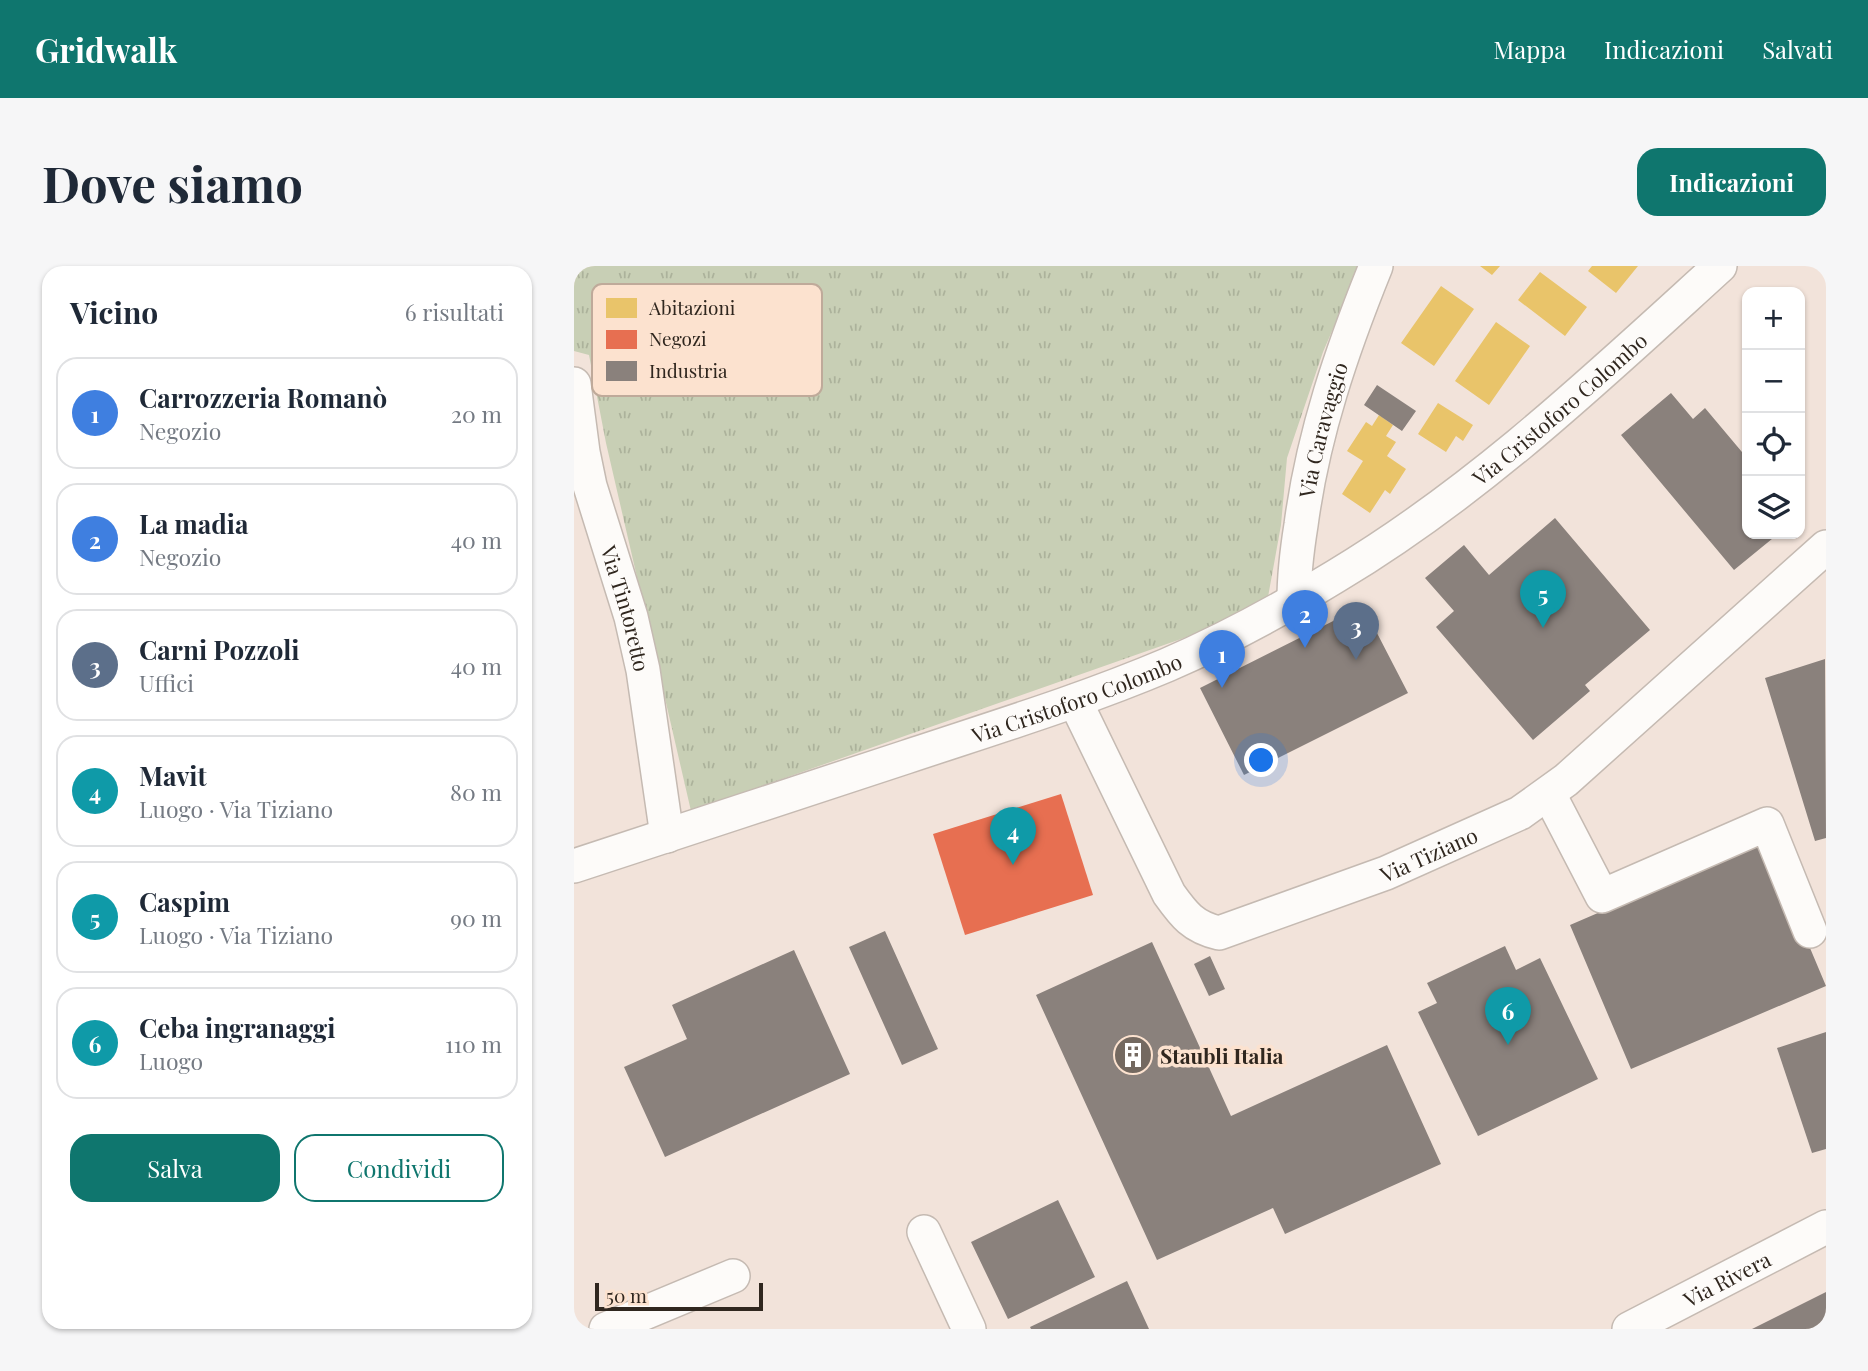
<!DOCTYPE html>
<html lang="it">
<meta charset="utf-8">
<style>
body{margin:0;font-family:"Playfair Display",serif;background:#f6f6f7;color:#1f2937}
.controls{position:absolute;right:21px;top:21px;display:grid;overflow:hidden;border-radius:14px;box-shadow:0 2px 5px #0004}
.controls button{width:63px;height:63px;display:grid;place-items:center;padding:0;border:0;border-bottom:2px solid #e0e1e3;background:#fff;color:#1f2937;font:35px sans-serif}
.scale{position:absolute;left:21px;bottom:18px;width:168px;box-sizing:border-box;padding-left:7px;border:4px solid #30271f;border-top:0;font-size:19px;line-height:24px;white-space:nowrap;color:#30271f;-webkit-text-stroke:5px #fce2cf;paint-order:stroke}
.you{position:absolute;left:688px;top:495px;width:24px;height:24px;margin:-18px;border:5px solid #fff;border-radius:50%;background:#1a73e8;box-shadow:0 0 0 10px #1a73e833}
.badge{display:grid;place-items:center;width:46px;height:46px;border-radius:50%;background:#0f766e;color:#fff;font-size:23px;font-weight:700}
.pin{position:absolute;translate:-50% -58px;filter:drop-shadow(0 2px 4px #0008)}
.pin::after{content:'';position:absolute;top:37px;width:24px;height:21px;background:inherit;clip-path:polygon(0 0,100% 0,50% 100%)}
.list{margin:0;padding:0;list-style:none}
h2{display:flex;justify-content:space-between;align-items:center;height:91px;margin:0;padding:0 28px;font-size:30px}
h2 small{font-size:23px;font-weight:400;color:#747a83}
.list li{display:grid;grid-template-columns:46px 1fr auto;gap:21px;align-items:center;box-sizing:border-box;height:112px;margin:0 14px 14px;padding:0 14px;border:2px solid #e0e1e3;border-radius:21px}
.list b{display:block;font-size:26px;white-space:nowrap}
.list p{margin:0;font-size:23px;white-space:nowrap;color:#747a83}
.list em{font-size:23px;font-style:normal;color:#747a83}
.actions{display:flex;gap:14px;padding:21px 28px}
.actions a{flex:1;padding:16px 0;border:2px solid #0f766e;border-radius:21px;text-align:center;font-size:24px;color:#0f766e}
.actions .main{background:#0f766e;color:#fff}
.icon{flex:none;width:38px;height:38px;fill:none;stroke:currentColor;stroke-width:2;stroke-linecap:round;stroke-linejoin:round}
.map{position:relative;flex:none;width:1252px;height:1063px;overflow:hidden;border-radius:21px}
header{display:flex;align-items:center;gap:42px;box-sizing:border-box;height:98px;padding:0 35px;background:#0f766e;color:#fff}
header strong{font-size:33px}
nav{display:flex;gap:38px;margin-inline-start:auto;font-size:24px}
.intro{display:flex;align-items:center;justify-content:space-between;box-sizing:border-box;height:168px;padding:0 42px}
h1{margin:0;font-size:49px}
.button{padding:18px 32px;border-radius:21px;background:#0f766e;color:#fff;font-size:24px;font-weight:700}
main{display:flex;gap:42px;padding:0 42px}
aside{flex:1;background:#fff;border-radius:21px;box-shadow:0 2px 5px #0004}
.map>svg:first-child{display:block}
.grass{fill:url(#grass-tufts)}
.homes{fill:#e9c46a}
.shops{fill:#e76f51}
.industry{fill:#8a817c}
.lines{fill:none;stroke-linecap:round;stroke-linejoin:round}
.minor-casing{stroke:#c5bab2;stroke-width:36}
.minor{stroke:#fdfbf9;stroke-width:33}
.labels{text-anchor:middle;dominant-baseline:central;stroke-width:7;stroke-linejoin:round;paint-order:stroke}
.street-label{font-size:21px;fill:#30271f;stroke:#fce2cf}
.poi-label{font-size:21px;font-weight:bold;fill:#30271f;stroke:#fce2cf;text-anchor:start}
.key{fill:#fce2cf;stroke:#bfaa9a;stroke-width:2}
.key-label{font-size:19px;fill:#30271f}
</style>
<header>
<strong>Gridwalk</strong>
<nav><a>Mappa</a><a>Indicazioni</a><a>Salvati</a></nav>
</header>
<div class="intro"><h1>Dove siamo</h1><a class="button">Indicazioni</a></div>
<main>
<aside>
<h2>Vicino<small>6 risultati</small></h2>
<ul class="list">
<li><span class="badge" style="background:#3f7fe0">1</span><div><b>Carrozzeria Romanò</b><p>Negozio</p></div><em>20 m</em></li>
<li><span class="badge" style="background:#3f7fe0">2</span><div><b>La madia</b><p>Negozio</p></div><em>40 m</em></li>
<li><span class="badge" style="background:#5c6f8a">3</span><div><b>Carni Pozzoli</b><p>Uffici</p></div><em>40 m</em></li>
<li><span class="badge" style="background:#0f9aa8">4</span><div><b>Mavit</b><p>Luogo · Via Tiziano</p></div><em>80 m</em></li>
<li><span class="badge" style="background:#0f9aa8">5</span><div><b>Caspim</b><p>Luogo · Via Tiziano</p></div><em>90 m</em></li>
<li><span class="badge" style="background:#0f9aa8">6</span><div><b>Ceba ingranaggi</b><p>Luogo</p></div><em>110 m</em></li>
</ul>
<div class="actions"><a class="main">Salva</a><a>Condividi</a></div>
</aside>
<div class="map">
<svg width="1252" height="1063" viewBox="0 0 1252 1063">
<defs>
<pattern id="grass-tufts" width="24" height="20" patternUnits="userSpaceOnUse" patternTransform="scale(1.75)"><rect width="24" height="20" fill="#c8cfb5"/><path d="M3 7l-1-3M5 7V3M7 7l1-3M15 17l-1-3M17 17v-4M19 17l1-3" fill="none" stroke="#acb29b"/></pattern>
</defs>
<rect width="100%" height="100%" fill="#f2e3da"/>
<path class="grass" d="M0 0H786L749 86 713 192 707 259 694 331 647 359 117 545 32 177 15 89 0 85Z"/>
<path class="homes" d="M906 0H926L918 9Z
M1018 0H1064L1042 27 1014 5Z
M966 6 1013 41 991 70 944 34Z
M867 20 900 43 860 100 827 77Z
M922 56 956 80 915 139 881 115Z
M864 137 899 159 889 175 882 170 872 186 844 168Z
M805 149 819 159 812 170 822 176 813 190 832 203 816 228 811 224 796 247 768 228 789 195 773 185 792 156 798 160Z"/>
<path class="shops" d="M487 528 519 629 391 669 359 568Z"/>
<path class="industry" d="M803 119 842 145 828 165 790 139Z
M1097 127 1119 153 1131 142 1173 192V268H1204L1160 304 1047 169Z
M981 252 1076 364 1011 419 1016 425 959 474 862 361 880 345 851 312 890 279 915 309Z
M789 340 834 427 670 509 626 422Z
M1251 393 1252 572 1241 575 1191 412Z
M1191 575 1252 720 1057 803 996 659Z
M311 665 364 783 328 799 275 681Z
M578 676 657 850 813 779 867 898 711 968 699 942 583 994 462 729Z
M931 680 942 704 966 692 1024 813 904 870 844 746 863 737 853 717Z
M220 684 276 808 91 891 50 801 113 773 98 739Z
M636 690 651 723 635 730 620 698Z
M1252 766V883L1238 887 1203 782Z
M484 934 521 1011 434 1053 397 976Z
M553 1015 575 1063H457L456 1061Z
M1252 1026V1063H1178Z"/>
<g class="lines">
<defs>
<g id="minor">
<path id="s1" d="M0 118 9 186 16 220 57 351 69 404 93 570"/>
<path id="s2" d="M720 334C720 309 723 284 727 259 739 168 768 84 802 0"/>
<path id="s3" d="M501 435 595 628C610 649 619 661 645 667L812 607 946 547 992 514 1252 281"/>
<path d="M975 528 1028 630 1193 558 1236 665"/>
<path id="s4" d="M0 600C111 564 221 527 332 491 419 462 508 435 593 399 651 374 708 343 762 310 904 225 1024 111 1146 0"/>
<path d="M350 966 395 1063"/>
<path d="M32 1063 159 1010"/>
<path id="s5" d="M1055 1063 1252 961"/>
</g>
</defs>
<use href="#minor" class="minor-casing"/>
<use href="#minor" class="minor"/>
</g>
<defs>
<symbol id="building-disc" viewBox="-11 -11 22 22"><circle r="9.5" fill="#746960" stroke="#fce2cf"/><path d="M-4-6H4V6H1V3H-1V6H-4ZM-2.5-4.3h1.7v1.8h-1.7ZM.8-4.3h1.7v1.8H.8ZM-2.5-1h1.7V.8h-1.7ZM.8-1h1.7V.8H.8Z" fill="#fff"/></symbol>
</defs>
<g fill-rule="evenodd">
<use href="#building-disc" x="537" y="767" width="44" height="44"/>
</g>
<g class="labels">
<g class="street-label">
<text stroke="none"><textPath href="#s4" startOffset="1097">Via Cristoforo Colombo</textPath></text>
<text stroke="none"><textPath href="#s2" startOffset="173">Via Caravaggio</textPath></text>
<text stroke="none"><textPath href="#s1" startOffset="231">Via Tintoretto</textPath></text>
<text stroke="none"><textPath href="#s4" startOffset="530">Via Cristoforo Colombo</textPath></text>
<text stroke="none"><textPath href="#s3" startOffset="504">Via Tiziano</textPath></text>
<text stroke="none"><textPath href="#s5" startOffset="110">Via Rivera</textPath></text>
</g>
<g class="poi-label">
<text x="586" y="789">Staubli Italia</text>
</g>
</g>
<rect x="18" y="18" width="230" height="112" rx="10" class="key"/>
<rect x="32" y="32" width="31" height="20" fill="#e9c46a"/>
<rect x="32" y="64" width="31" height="19" fill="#e76f51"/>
<rect x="32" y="95" width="31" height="20" fill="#8a817c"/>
<g class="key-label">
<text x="75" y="49">Abitazioni</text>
<text x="75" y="80">Negozi</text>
<text x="75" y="112">Industria</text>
</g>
</svg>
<div class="controls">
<button>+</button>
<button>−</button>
<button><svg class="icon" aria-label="locate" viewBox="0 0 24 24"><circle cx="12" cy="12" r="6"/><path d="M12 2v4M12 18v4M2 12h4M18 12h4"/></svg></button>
<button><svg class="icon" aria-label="layers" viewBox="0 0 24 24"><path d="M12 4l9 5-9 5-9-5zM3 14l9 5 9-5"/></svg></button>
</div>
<div class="scale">50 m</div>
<div class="you"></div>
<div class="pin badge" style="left:648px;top:422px;background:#3f7fe0">1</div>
<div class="pin badge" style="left:731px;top:382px;background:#3f7fe0">2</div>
<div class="pin badge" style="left:782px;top:394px;background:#5c6f8a">3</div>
<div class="pin badge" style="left:439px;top:599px;background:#0f9aa8">4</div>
<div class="pin badge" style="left:969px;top:362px;background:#0f9aa8">5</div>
<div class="pin badge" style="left:934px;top:779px;background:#0f9aa8">6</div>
</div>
</main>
